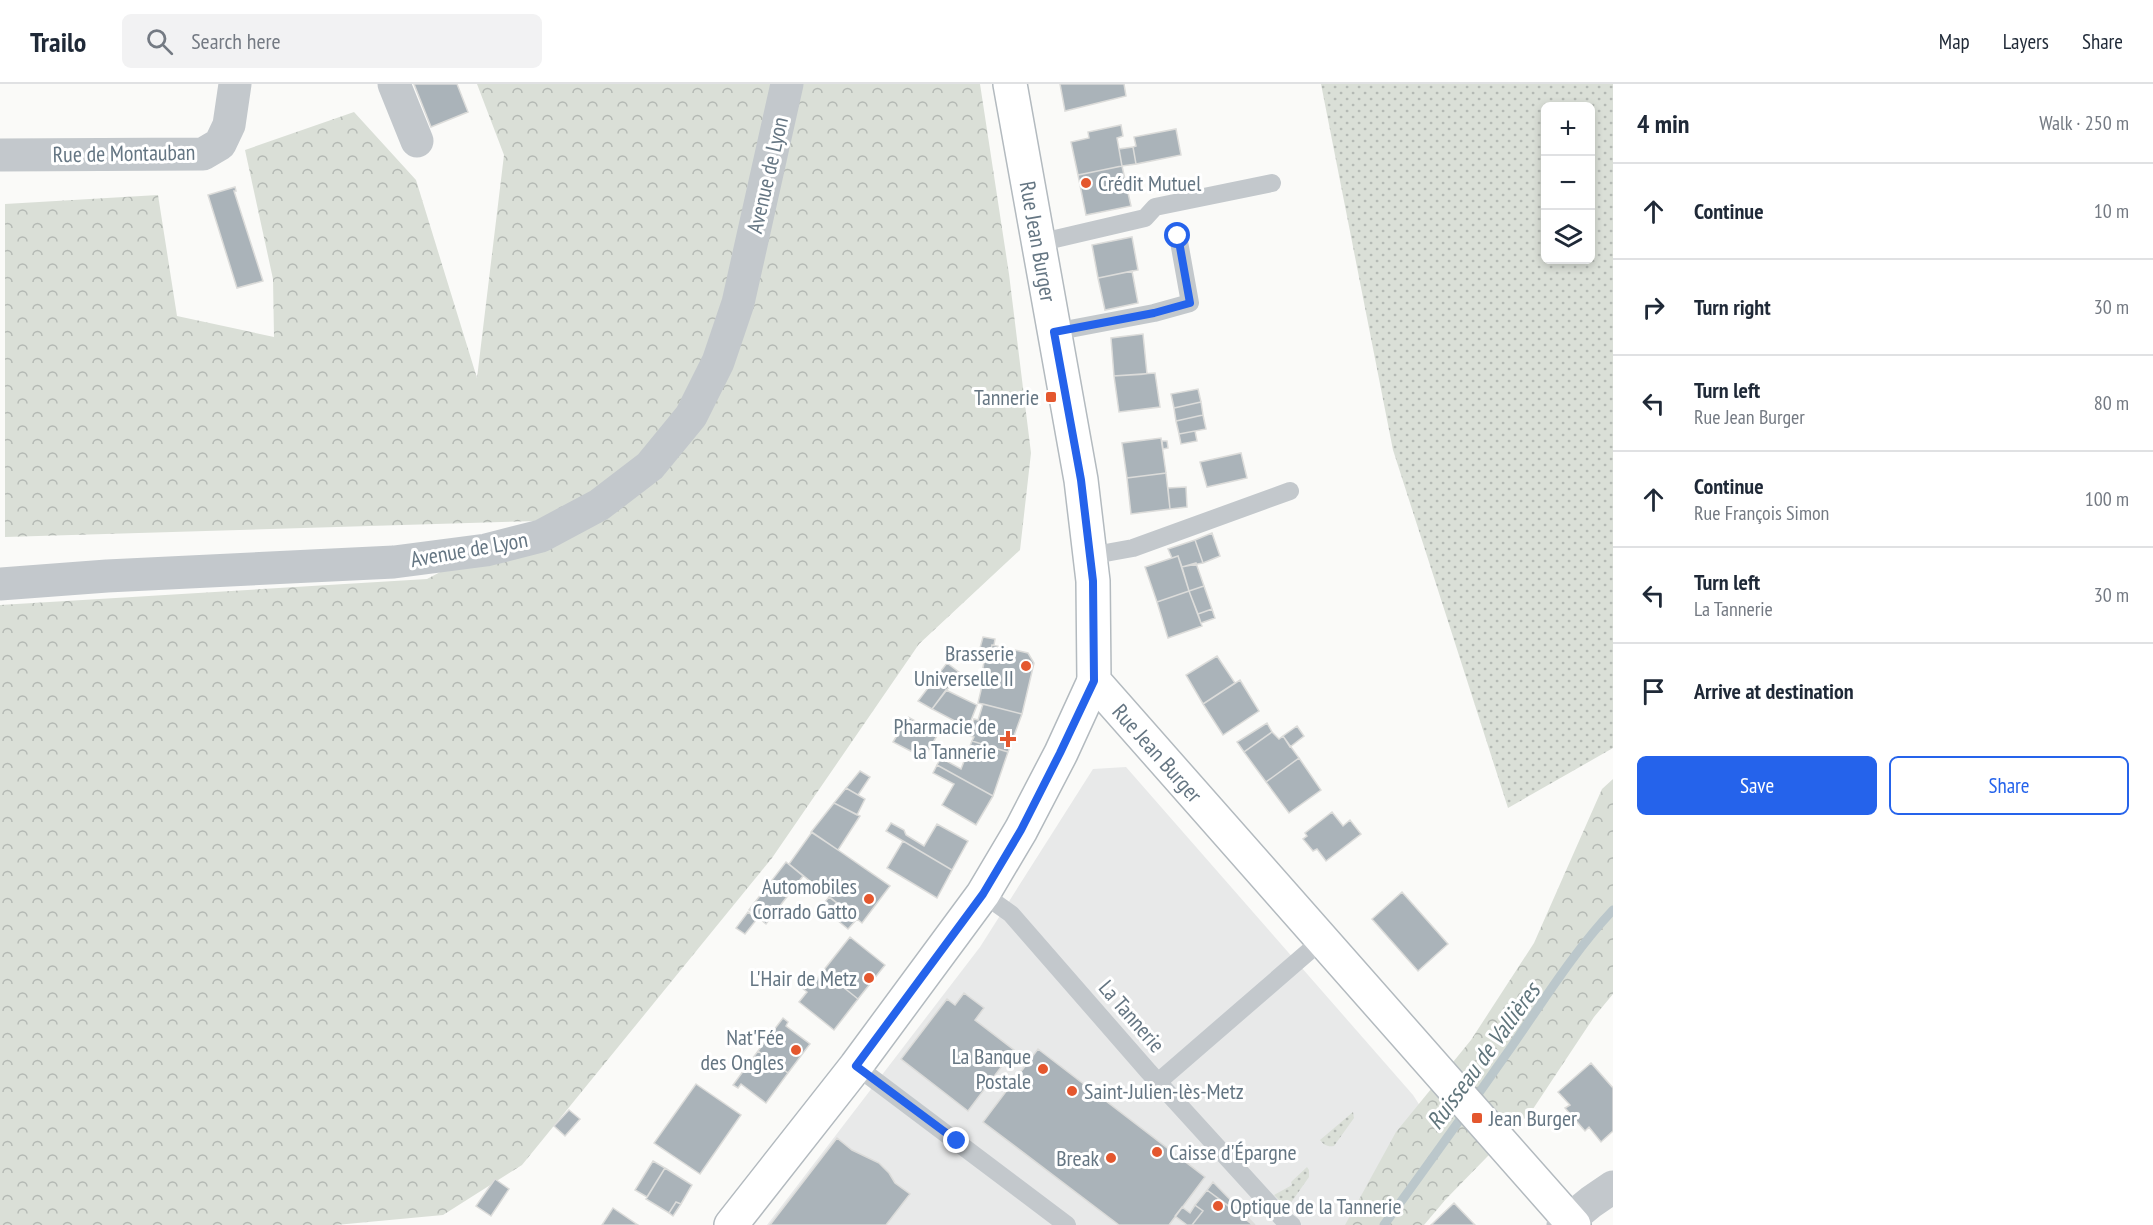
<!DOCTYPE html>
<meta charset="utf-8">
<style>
body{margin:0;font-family:"PT Sans Narrow",sans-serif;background:#f2f2f3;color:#1f2937}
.controls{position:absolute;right:18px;top:18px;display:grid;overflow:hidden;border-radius:9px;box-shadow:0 3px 9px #0003}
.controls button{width:54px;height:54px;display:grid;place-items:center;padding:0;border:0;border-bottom:2px solid #e0e1e3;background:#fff;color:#1f2937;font:30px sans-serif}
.stop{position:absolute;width:18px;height:18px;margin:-14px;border:4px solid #2563eb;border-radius:50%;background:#fff}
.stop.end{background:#2563eb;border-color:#fff;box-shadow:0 2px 6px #0008}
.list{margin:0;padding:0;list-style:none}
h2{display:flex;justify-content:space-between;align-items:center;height:78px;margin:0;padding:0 24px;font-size:26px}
h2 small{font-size:20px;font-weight:400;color:#747a83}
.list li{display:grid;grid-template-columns:39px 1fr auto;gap:18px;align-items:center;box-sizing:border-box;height:96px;padding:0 24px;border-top:2px solid #e0e1e3}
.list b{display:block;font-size:22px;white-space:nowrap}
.list p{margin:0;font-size:20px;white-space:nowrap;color:#747a83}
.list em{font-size:20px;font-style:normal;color:#747a83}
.actions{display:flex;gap:12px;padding:18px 24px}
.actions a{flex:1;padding:14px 0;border:2px solid #2563eb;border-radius:9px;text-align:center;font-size:21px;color:#2563eb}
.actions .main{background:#2563eb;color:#fff}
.icon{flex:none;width:33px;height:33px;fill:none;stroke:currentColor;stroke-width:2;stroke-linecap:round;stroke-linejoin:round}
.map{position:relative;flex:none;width:1613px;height:1141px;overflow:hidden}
header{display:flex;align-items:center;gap:36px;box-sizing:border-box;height:84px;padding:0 30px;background:#fff;border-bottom:2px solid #e0e1e3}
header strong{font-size:28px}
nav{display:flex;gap:33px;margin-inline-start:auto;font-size:21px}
.search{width:420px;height:54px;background:#f2f2f3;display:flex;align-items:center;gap:15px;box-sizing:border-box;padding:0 21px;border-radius:9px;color:#747a83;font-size:22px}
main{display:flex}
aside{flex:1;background:#fff}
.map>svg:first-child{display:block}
.built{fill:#e8e9e9}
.green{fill:url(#green-dots);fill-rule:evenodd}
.forest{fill:url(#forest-crowns)}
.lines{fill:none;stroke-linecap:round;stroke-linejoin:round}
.stream{stroke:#bbc7cb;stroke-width:9}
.building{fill:#aab3b9;stroke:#dcdcda;stroke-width:1.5}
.secondary-casing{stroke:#b3babf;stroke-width:36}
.service{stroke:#c3c8cc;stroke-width:18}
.minor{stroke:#c3c8cc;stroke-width:33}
.tertiary{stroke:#c3c8cc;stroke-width:33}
.secondary{stroke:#fff;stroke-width:33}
.route{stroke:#2563eb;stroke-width:8}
.poi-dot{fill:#e4572e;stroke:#fff;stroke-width:2}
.labels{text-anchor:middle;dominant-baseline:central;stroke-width:6;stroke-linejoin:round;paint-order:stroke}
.street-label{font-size:22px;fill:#657683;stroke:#fff}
.poi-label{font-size:22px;fill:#657683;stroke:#fff;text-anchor:end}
.water-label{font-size:24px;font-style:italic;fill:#60757c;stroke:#fff}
</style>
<header>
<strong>Trailo</strong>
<div class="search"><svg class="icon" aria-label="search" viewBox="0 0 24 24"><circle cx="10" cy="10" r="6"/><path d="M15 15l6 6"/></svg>Search here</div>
<nav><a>Map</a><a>Layers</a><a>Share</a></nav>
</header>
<main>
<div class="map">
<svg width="1613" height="1141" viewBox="0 0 1613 1141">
<defs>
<pattern id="green-dots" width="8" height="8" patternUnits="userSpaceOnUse" patternTransform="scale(1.5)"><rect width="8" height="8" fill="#dadfd7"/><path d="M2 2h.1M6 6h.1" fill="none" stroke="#b4b9b4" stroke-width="1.8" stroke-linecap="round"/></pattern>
<pattern id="forest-crowns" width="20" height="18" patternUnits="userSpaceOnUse" patternTransform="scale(1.5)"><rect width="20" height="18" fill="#dadfd7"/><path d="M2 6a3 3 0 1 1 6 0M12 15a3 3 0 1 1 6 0" fill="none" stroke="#b4b9b4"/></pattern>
</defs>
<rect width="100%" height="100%" fill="#fafaf8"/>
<path class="built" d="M1126 683 1413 1011 1426 1031 1349 1141H767L980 863 1093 685Z"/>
<path class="green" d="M1321 0H1613V664L1508 724 1393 366ZM1590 22V176H1546V22Z
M1353 1028 1354 1034 1334 1062C1327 1063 1324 1061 1320 1056Z
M1307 1083 1309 1086V1093L1290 1120 1284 1121 1274 1111 1292 1101 1291 1098Z"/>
<path class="forest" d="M477 0H980L1009 190 1031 369 1020 466 919 560 772 774 522 1081 443 1131 336 1141H0V521L427 495 537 437 5 453V120L158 111 177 232 274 253 273 195 245 66 354 28 416 96 477 294 504 71Z
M1613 695V910L1594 933 1531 1028 1446 1115 1424 1141H1345L1396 1048 1471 956 1534 859 1602 705Z"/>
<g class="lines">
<path class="stream" d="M1384 1141C1427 1082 1470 1022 1512 962 1544 916 1575 866 1613 826"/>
</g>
<path class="building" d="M414 0H457L468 28 431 43Z
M1060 0H1124L1126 12 1065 27Z
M1121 41 1123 52 1117 54 1122 82 1078 91 1071 58 1089 54 1088 48Z
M1176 45 1181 71 1136 80 1133 63 1136 62 1134 53Z
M1133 63 1136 80 1122 82 1119 65Z
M1122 82 1131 122 1086 131 1078 91Z
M235 103 236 107H234L263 197 237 204 208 111Z
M1132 153 1138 186 1098 194 1092 161Z
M1132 187 1138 219 1105 226 1098 194Z
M1143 250 1147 290 1114 292 1111 254Z
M1155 289 1160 323 1119 328 1114 292Z
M1198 305 1201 318 1174 324 1171 310Z
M1201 318 1203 331 1176 337 1174 324Z
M1203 331 1206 345 1179 350 1176 337Z
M1195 347 1197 357 1181 360 1179 350Z
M1161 354 1166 389 1127 394 1122 359Z
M1162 357H1167L1168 364 1163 365Z
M1241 369 1247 394 1207 403 1200 378Z
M1166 389 1170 425 1131 430 1127 394Z
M1186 403 1187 423 1170 425 1168 404Z
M1212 449 1220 472 1203 479 1195 456Z
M1195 456 1203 479 1182 483 1178 472 1172 474 1168 465Z
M1178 472 1189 507 1157 518 1145 483Z
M1196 479 1204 502 1189 507 1182 483Z
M1204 502 1212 525 1198 530 1189 507Z
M1189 507 1202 542 1168 554 1157 518Z
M1212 525 1215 534 1201 539 1198 530Z
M983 553 995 555 994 561H992L988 577 984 578 977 575Z
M992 561 1028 569 1034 579 1022 630 978 619 985 589H982L984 578 988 577Z
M1217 572 1235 599 1203 620 1186 591Z
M947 579 960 589 932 625 918 617Z
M1240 596 1259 627 1223 651 1203 620Z
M946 606 977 621 968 644 932 625Z
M983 620 1022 630 1008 668 972 657 974 653 969 652 974 635 978 636Z
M908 633 938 650 924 674 893 658Z
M1267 639 1272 648 1244 668 1237 658Z
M1297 642 1304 652 1290 663 1283 652Z
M1272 648 1279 655 1283 652 1299 674 1266 698 1244 668Z
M972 657 1008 668 993 712 937 681 941 674 961 685Z
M1299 674 1321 706 1289 729 1266 698Z
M937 681 993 712 976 741 942 721 954 700 933 689Z
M860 687 870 693 858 711 846 704Z
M846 704 865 715 857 731 834 719Z
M834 719 860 732 838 766 811 748Z
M1332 728 1343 742 1350 736 1361 750 1326 777 1317 765 1313 767 1303 755 1307 752 1305 749Z
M891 739 904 746 906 751 924 762 937 740 968 757 952 786 886 747Z
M812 748 890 802 862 839 789 780Z
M903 757 952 786 937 814 887 784Z
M786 778 803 792 766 840 749 826Z
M1402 808 1448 860 1418 887 1372 835Z
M829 813 857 835 848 845 821 823Z
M748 828 757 835 745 850 736 844Z
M850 853 885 881 858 915 823 887Z
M823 887 858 915 834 946 799 918 807 908 801 903 808 893 815 898Z
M964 909 984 924 975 936 1014 966 968 1027 901 975 947 915 955 921Z
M783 934 788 938 786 942 810 960 788 989 758 967Z
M1038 965 1205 1093 1169 1141H1119L983 1038Z
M758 967 788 989 766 1019 741 1000 738 1004 733 1001Z
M1591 979 1613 1004V1047L1601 1058 1589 1043 1585 1047 1565 1024 1570 1021 1558 1008Z
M696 1000 741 1031 700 1090 654 1059Z
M569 1026 580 1035 565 1052 554 1042Z
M837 1054 852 1066 879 1079 889 1089 895 1099 910 1110 886 1141H770Z
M653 1077 665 1084 647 1113 635 1106Z
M665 1084 692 1101 681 1120 676 1118 669 1129 646 1115Z
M495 1095 509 1105 491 1132 476 1122Z
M1213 1098 1255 1141 1207 1106Z
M1207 1106 1253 1141H1192L1203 1127 1195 1121Z
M676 1118 681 1120 673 1132 669 1129Z
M1454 1119 1475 1141H1431Z
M1195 1121 1203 1127 1192 1141H1187L1175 1132 1182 1123 1190 1129Z
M613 1124 638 1141H602Z"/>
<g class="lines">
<defs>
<g id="secondary">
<path id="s1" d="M1010 0 1081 396 1093 497 1094 597 1574 1141"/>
<path d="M731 1141 856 982 983 810 1021 746 1061 669 1094 597"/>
</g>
</defs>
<use href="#secondary" class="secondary-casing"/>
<path class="service" d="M1038 159 1145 134 1155 123 1272 99
M1054 248 1154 229 1190 219 1178 152
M1089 472 1133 464 1290 407
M983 810 1011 830 1148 987 1282 1134 1292 1141
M856 982 1067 1141
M1158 998 1322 856"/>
<path class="minor" d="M394 0 417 57
M0 71 203 70 220 60 229 41 235 0
M1563 1141 1591 1118 1613 1103"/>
<path class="tertiary" d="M0 500 107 492 394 478 486 466 541 452 599 421 650 382 691 332 718 278 738 219 787 0"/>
<use href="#secondary" class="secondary"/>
</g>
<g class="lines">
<path class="route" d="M957 1057 856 982 983 810 1021 746 1060 669 1094 597 1093 497 1081 396 1054 248 1154 229 1190 219 1178 152"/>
</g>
<g class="poi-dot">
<circle cx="1086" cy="99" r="6"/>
<rect x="1045" y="307" width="12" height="12" rx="3"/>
<circle cx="1026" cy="582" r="6"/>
<path d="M1005 646h6v6h6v6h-6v6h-6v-6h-6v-6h6z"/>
<circle cx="869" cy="815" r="6"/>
<circle cx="869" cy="894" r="6"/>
<circle cx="796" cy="966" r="6"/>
<circle cx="1043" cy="985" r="6"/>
<circle cx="1072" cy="1007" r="6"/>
<rect x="1471" y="1028" width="12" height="12" rx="3"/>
<circle cx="1157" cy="1068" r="6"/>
<circle cx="1111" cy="1074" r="6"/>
<circle cx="1218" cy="1122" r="6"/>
</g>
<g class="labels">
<g class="street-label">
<text transform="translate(124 69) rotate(-1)">Rue de Montauban</text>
<text transform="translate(767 91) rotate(-77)">Avenue de Lyon</text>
<text stroke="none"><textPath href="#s1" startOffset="160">Rue Jean Burger</textPath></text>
<text transform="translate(469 465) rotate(-10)">Avenue de Lyon</text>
<text stroke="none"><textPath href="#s1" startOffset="700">Rue Jean Burger</textPath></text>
<text transform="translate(1132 932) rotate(49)">La Tannerie</text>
</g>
<g class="poi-label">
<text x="1098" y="99" text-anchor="start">Crédit Mutuel</text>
<text x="1039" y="313">Tannerie</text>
<text x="1014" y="569">Brasserie<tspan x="1014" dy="25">Universelle II</tspan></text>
<text x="996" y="642">Pharmacie de<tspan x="996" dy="25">la Tannerie</tspan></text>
<text x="857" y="802">Automobiles<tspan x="857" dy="25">Corrado Gatto</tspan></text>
<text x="857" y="894">L'Hair de Metz</text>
<text x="784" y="953">Nat'Fée<tspan x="784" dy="25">des Ongles</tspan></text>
<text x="1031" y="972">La Banque<tspan x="1031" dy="25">Postale</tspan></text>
<text x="1084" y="1007" text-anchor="start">Saint-Julien-lès-Metz</text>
<text x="1489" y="1034" text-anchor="start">Jean Burger</text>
<text x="1169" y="1068" text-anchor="start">Caisse d'Épargne</text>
<text x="1099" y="1074">Break</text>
<text x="1230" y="1122" text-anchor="start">Optique de la Tannerie</text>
</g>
<g class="water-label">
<text transform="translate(1483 972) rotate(-54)">Ruisseau de Vallières</text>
</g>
</g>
</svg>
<div class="controls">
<button>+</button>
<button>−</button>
<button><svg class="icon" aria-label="layers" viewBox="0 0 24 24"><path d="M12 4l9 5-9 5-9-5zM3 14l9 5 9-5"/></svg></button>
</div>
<div class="stop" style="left:1178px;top:152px"></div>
<div class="stop end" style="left:957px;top:1057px"></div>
</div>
<aside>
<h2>4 min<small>Walk · 250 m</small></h2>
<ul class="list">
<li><svg class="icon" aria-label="ahead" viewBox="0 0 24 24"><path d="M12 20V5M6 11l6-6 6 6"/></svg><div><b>Continue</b></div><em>10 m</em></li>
<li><svg class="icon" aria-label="right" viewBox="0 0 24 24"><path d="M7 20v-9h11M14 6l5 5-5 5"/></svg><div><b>Turn right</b></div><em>30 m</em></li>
<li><svg class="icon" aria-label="left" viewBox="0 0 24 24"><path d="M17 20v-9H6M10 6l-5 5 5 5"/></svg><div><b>Turn left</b><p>Rue Jean Burger</p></div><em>80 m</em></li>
<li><svg class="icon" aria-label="ahead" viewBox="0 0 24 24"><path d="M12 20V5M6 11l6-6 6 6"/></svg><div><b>Continue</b><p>Rue François Simon</p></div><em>100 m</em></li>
<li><svg class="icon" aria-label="left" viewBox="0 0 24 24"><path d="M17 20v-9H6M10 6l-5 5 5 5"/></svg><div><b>Turn left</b><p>La Tannerie</p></div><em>30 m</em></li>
<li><svg class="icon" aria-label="arrive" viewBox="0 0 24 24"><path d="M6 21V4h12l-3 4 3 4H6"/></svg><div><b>Arrive at destination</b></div></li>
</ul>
<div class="actions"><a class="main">Save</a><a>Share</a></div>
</aside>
</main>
